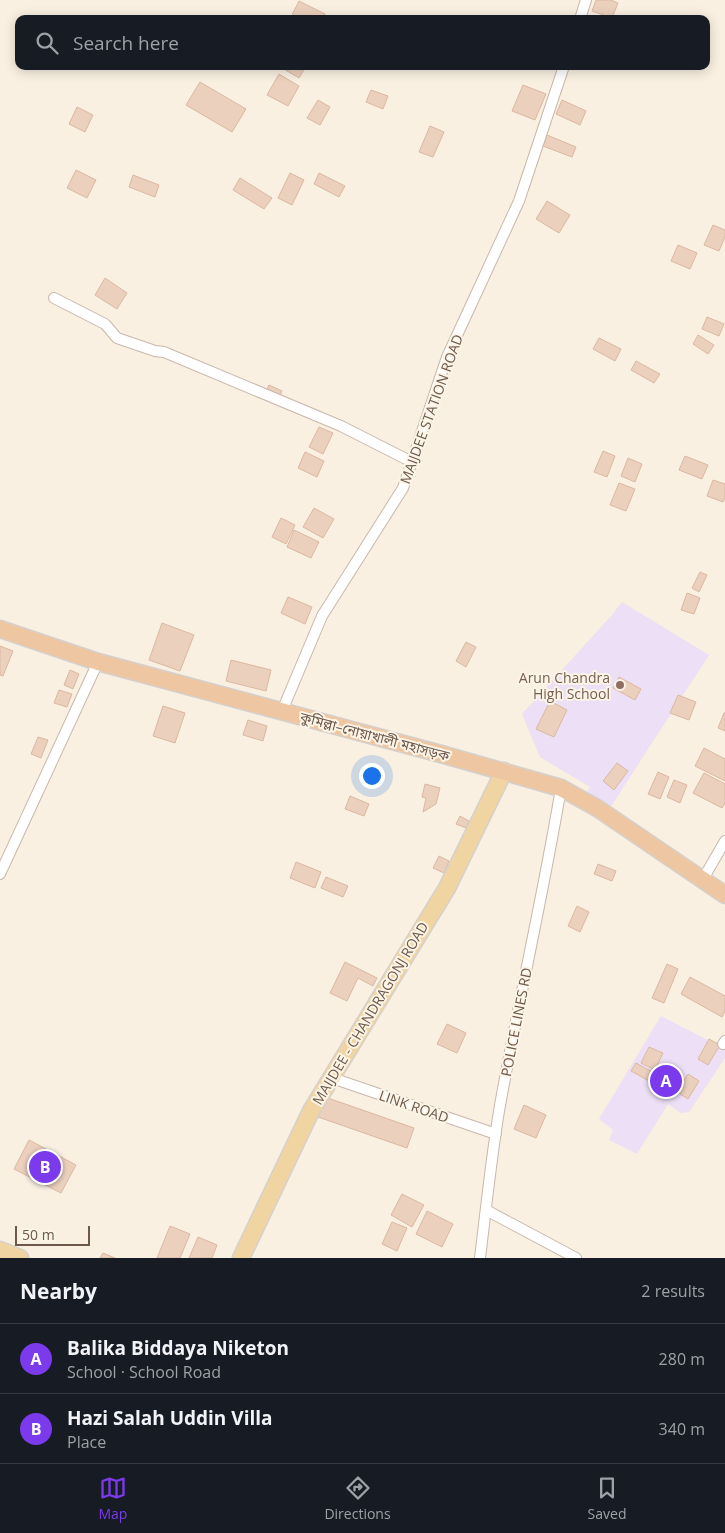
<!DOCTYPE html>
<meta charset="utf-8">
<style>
body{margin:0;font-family:"Open Sans","Noto Sans Bengali",sans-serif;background:#242831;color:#f1f3f6}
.scale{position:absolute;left:15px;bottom:12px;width:75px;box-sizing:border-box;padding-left:5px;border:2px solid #6d584c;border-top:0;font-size:14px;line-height:18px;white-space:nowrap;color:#6d584c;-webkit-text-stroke:4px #fcf5e7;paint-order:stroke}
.you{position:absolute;left:371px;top:775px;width:18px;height:18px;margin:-12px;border:4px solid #fff;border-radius:50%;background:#1a73e8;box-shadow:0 0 0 8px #1a73e833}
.badge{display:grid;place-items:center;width:32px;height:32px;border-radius:50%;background:#7c3aed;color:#fff;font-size:16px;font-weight:700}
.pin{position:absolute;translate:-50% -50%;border:2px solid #fff;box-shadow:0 1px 5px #0006}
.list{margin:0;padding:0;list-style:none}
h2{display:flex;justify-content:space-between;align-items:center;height:65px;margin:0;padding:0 20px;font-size:21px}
h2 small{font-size:16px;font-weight:400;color:#9ea1a6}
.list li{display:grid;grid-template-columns:32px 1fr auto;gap:15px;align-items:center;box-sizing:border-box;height:70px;padding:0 20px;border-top:1px solid #363941}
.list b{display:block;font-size:19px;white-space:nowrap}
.list p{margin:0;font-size:16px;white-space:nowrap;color:#9ea1a6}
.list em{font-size:16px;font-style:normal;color:#9ea1a6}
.icon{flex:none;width:28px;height:28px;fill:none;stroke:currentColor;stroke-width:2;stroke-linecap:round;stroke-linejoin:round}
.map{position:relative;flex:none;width:725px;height:1258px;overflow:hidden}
.search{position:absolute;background:#171b24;box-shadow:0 2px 12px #0003;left:15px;right:15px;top:15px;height:55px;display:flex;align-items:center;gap:12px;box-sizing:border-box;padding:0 18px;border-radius:10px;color:#9ea1a6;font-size:19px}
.sheet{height:205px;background:#171b24}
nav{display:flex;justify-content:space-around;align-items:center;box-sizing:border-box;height:70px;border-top:1px solid #363941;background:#171b24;font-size:14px;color:#9ea1a6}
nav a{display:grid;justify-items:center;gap:2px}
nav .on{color:#7c3aed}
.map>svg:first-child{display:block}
.education{fill:#eddff5}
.building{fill:#ebd0bd;stroke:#dbb8a0}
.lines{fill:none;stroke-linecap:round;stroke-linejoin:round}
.minor-casing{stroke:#c8b8ab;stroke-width:12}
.primary-casing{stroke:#d6d0cd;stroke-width:19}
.trunk-casing{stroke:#d6d0cd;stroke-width:19}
.minor{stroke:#fff;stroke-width:10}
.primary{stroke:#f0d5a2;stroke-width:16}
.trunk{stroke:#eec6a1;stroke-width:16}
.education-dot{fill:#8d6e63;stroke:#fcf5e7;stroke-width:2}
.labels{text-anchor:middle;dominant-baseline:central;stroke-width:4;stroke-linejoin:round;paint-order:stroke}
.street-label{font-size:14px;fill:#6d584c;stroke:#fcf5e7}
.education-label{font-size:14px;fill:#785e54;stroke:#fcf5e7;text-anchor:end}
</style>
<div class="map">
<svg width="725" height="1258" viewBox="0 0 725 1258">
<rect width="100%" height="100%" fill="#f9f0e2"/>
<path class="education" d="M622 602 709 655 608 811 584 798 590 787 540 757 522 714 612 615Z
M661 1016 725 1049V1058L689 1112 681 1113 668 1104 637 1154 609 1140 613 1130 599 1119Z"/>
<path class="building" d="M596 0H611L618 3 612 18 592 11Z
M299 1 325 14 322 19H290Z
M283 66H306L299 78 282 68Z
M279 74 299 86 288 106 267 95Z
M200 82 246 109 232 132 186 105Z
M523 85 546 94 535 120 512 111Z
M371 90 388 96 383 109 366 102Z
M318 100 330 107 320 125 307 118Z
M562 100 586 111 580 125 556 114Z
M77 107 93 115 85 132 69 124Z
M430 126 444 132 433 157 419 152Z
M547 135 576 147 572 157 543 146Z
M76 170 96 180 87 198 67 188Z
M290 173 304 180 292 205 278 198Z
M319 173 345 186 339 197 314 184Z
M133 175 159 185 155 197 129 187Z
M240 178 272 198 264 209 233 190Z
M547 201 570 215 559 233 536 219Z
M713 225 725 230V237L719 251 704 245Z
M678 245 697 253 690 269 671 261Z
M105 278 127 293 117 309 95 295Z
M707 317 724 324 719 336 702 329Z
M698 335 714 345 708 354 693 344Z
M599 338 621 349 615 361 593 349Z
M636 361 660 374 654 383 631 370Z
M269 385 282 391 278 400 265 394Z
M319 427 333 433 323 454 309 447Z
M603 451 615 456 607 477 594 472Z
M305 452 324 461 317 477 298 468Z
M685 456 708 465 702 479 679 470Z
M628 458 642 464 635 482 621 476Z
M713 480 725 484V498L723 502 707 496Z
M619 483 635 489 626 511 610 505Z
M314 508 334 519 323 538 303 527Z
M281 518 295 525 286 544 272 537Z
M294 530 319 542 311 558 287 547Z
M700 572 707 575 699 592 692 588Z
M687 593 700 598 694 614 681 610Z
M288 597 312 607 305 624 281 613Z
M162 623 194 635 180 671 149 660Z
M466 642 476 647 466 667 456 661Z
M0 646 13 651 3 676 0 675Z
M231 660 271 670 266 691 226 681Z
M70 670 79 674 73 689 64 685Z
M619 677 641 689 635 700 613 688Z
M59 690 72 694 67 707 54 703Z
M678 695 696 702 689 720 670 713Z
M550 701 567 710 554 737 536 729Z
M163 706 185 713 175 743 153 736Z
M724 713H725V731L718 728Z
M248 720 267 726 263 741 243 735Z
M38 737 48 740 41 758 31 754Z
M704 748 725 759V781L695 766Z
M617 763 628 771 614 790 603 781Z
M658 772 669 777 660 799 648 794Z
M704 773 725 784V803L722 808 693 793Z
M674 780 687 785 680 803 667 797Z
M425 784 440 788 436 804 423 812 426 798 422 797Z
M350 796 369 804 364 816 345 809Z
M460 816 469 821 466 828 456 824Z
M439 856 449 861 444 873 433 868Z
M296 862 321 872 315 888 290 878Z
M598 864 616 871 612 881 594 874Z
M326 877 348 886 343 897 321 888Z
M577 906 589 912 580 932 568 926Z
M345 962 377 978 373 986 358 978 347 1001 330 993Z
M667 964 678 969 664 1003 652 998Z
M690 977 725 996V1011L722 1017 681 994Z
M447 1024 466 1033 457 1053 437 1044Z
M709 1039 720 1045 708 1065 698 1059Z
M649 1047 663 1053 655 1070 641 1063Z
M636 1063 656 1074 651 1082 631 1071Z
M688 1074 699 1081 688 1099 677 1092Z
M325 1097 414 1128 407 1148 318 1117Z
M524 1105 546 1115 536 1138 514 1129Z
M29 1140 76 1165 61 1193 14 1169Z
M402 1194 424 1205 412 1227 391 1215Z
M427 1211 453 1224 442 1247 416 1234Z
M392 1222 407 1228 397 1251 382 1244Z
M170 1226 190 1234 180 1258H157Z
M198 1237 217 1245 212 1258H189Z
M103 1253 115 1258H100Z"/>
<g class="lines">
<defs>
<path id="minor" d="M580 19 586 0
M54 298 105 324 117 338 155 351 164 352 341 426 412 462
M282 711 322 616 403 488 447 357 519 201 564 66
M0 874 98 662
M703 879 725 841
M723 1044 725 1041
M332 1078 496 1134
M486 1210 576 1258
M480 1258C486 1209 491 1160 499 1111 518 1003 543 896 561 788"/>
<path id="primary" d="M0 1250 20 1258
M241 1258 311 1111 447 888 504 771"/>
<path id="trunk" d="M0 629 98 662 441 754 561 788 597 808 725 895"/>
</defs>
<use href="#minor" class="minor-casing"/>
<use href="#primary" class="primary-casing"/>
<use href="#trunk" class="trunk-casing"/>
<use href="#minor" class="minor"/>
<use href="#primary" class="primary"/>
<use href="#trunk" class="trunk"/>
</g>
<circle class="education-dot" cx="620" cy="685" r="5"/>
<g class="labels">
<g class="street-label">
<text transform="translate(431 409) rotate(-70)">MAIJDEE STATION ROAD</text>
<text transform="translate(375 736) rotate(15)">কুমিল্লা–নোয়াখালী মহাসড়ক</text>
<text transform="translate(370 1013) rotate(-59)">MAIJDEE - CHANDRAGONJ ROAD</text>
<text transform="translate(516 1022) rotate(-79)">POLICE LINES RD</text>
<text transform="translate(414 1106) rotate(19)">LINK ROAD</text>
</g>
<g class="education-label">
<text x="610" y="677">Arun Chandra<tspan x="610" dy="16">High School</tspan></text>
</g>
</g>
</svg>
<div class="scale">50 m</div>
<div class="you"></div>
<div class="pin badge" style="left:666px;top:1081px">A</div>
<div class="pin badge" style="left:45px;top:1167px">B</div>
<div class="search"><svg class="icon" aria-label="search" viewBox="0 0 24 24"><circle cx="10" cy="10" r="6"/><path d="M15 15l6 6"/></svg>Search here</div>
</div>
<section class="sheet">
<h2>Nearby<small>2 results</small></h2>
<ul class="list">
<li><span class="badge">A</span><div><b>Balika Biddaya Niketon</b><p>School · School Road</p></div><em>280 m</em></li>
<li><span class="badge">B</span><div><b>Hazi Salah Uddin Villa</b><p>Place</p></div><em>340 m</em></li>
</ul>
</section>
<nav>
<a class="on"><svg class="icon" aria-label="map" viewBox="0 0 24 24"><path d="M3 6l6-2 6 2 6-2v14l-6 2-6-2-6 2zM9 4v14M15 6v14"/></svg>Map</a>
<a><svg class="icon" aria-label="directions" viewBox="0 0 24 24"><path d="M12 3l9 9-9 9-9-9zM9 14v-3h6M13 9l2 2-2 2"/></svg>Directions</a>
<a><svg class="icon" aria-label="saved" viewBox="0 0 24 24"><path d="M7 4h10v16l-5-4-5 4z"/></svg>Saved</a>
</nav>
